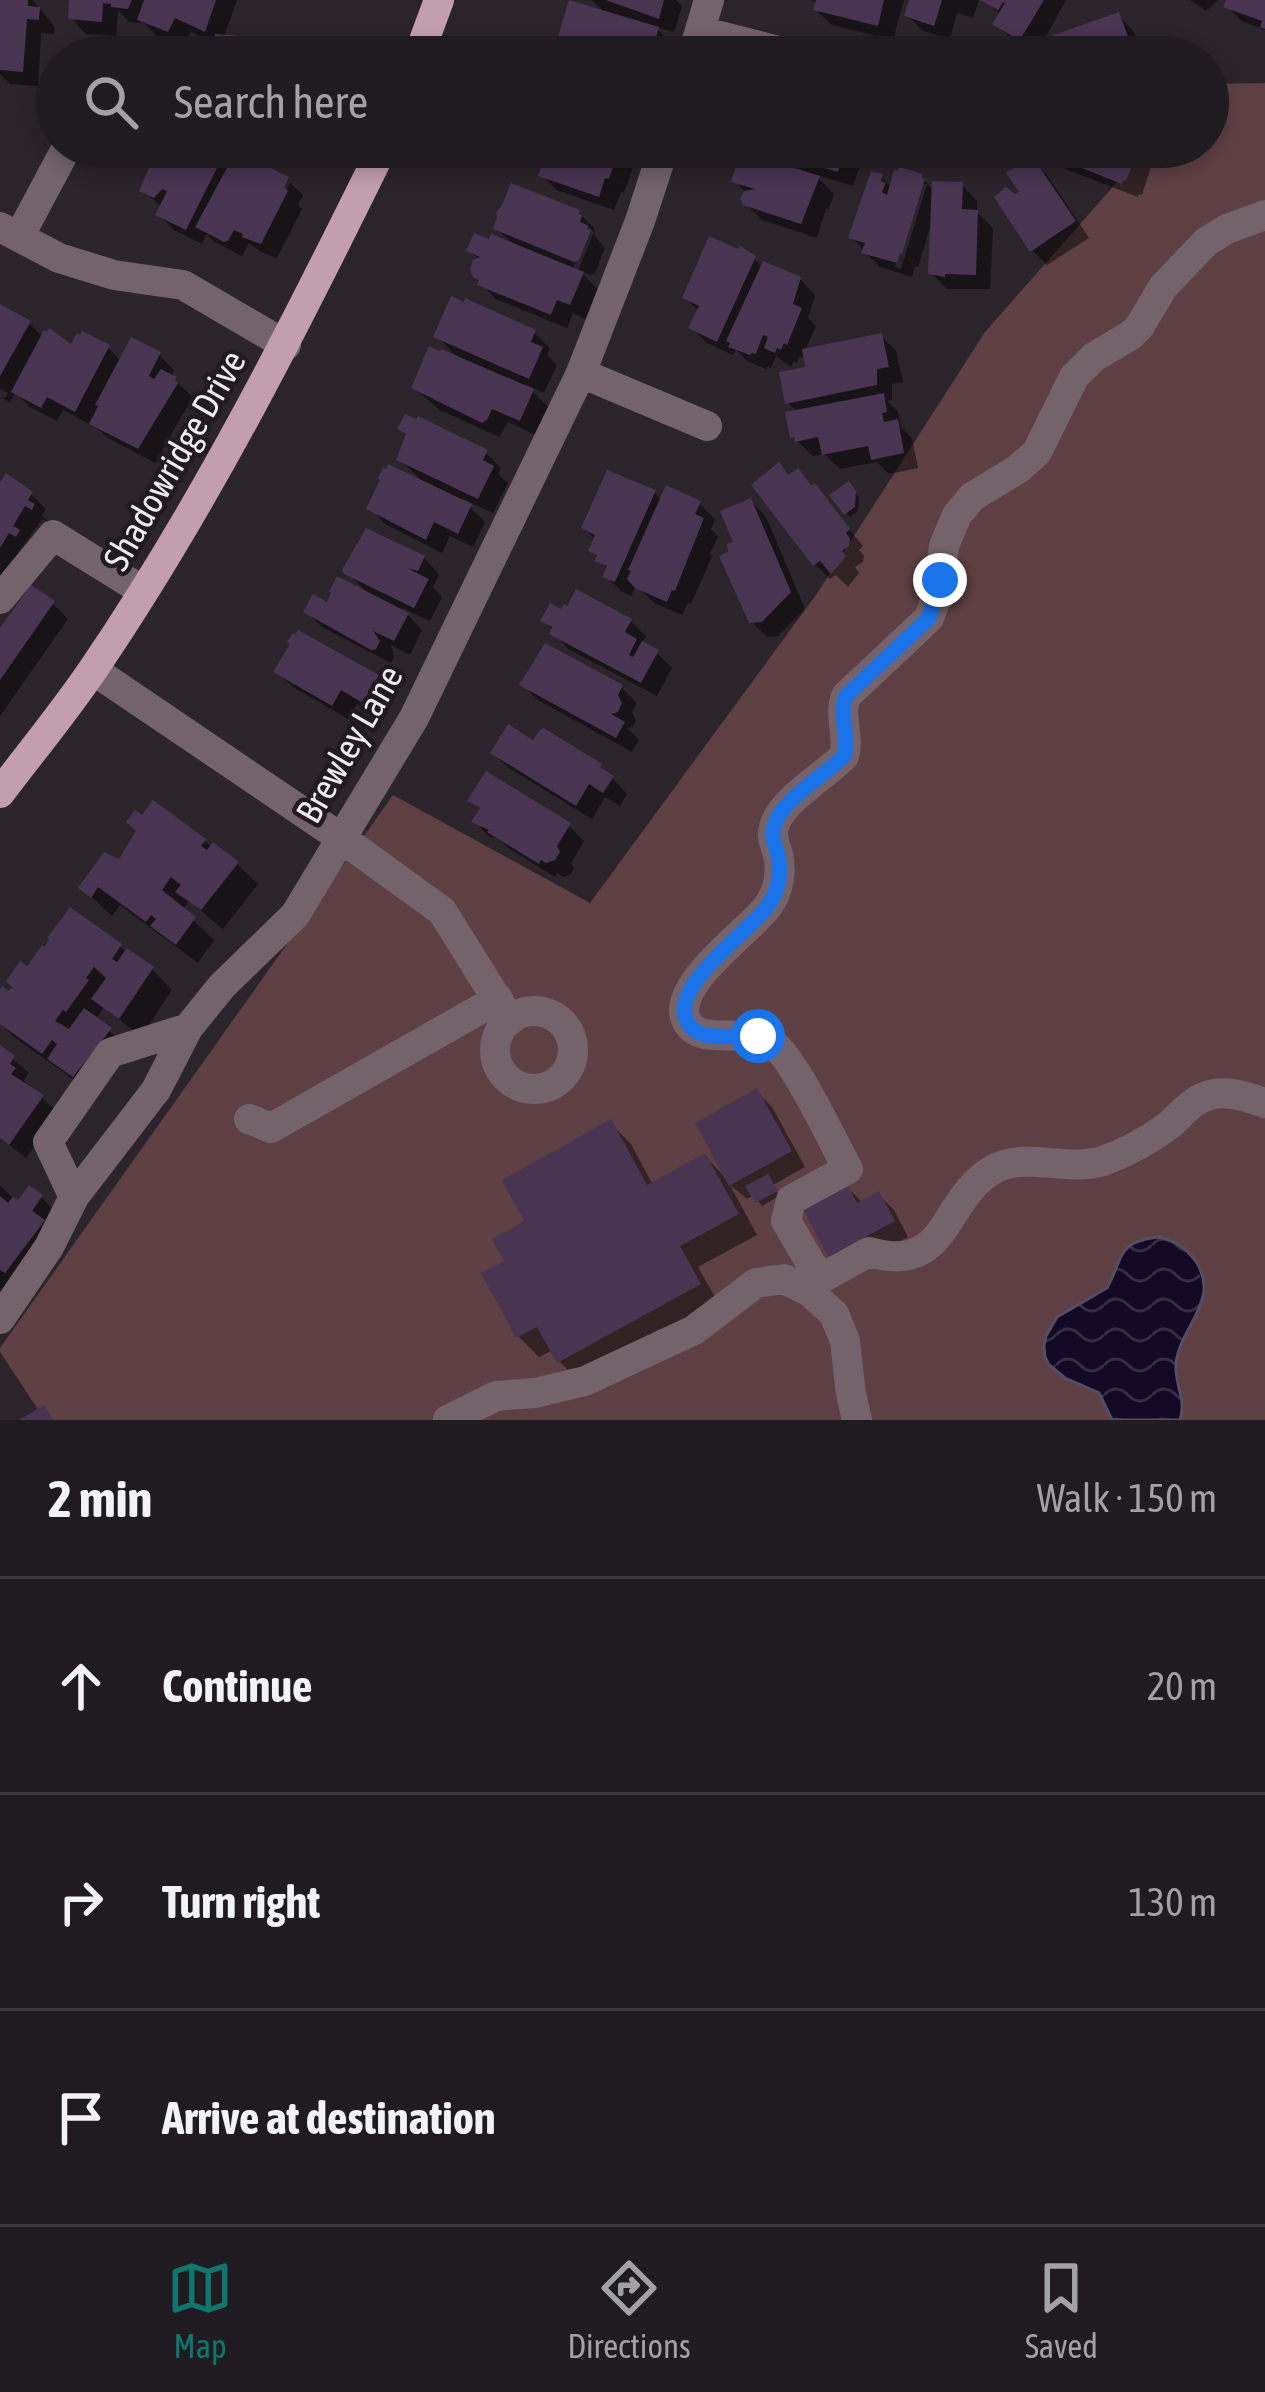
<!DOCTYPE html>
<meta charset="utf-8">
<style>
body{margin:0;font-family:"Asap Condensed",sans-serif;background:#282429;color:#f1f3f6}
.stop{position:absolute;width:36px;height:36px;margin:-27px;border:9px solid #1a73e8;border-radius:50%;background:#fff}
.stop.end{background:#1a73e8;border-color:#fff;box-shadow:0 3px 12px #0008}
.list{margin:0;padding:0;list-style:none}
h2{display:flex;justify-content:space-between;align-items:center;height:156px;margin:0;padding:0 48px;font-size:51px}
h2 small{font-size:39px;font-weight:400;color:#a2a1a5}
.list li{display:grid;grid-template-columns:78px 1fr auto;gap:36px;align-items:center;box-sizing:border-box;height:216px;padding:0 48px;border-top:3px solid #3d393e}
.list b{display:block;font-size:45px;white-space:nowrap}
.list em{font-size:39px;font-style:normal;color:#a2a1a5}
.icon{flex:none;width:66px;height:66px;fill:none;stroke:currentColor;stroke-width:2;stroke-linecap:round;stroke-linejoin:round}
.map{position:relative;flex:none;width:1265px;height:1420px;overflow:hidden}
.search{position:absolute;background:#201b20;box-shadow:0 6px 18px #0003;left:36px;right:36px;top:36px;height:132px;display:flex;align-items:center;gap:30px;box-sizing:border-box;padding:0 42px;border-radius:66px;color:#a2a1a5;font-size:45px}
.sheet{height:804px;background:#201b20}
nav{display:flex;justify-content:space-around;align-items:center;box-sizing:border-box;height:168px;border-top:3px solid #3d393e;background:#201b20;font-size:33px;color:#a2a1a5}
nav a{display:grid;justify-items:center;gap:6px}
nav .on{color:#0f766e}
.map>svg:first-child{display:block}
.grass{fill:#5e4044}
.water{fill:url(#water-waves);stroke:#554d62;stroke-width:3}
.shadow{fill:#0007;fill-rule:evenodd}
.building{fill:#493552}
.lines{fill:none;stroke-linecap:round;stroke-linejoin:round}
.minor{stroke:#74636a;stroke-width:30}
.major{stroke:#c39fad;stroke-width:30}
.route{stroke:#1a73e8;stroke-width:15}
.labels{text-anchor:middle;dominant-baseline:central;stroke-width:9;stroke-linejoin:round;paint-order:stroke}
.street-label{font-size:36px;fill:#f0ebef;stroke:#211a20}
</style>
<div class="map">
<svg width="1265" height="1420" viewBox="0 0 1265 1420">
<defs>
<pattern id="water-waves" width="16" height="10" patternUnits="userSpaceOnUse" patternTransform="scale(3)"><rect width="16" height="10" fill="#130925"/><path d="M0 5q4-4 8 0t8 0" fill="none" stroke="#362d45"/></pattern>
</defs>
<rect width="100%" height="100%" fill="#2b242a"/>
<path class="grass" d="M1265 83V1420H45L0 1352V1348L393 795 590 903 818 592 985 332 1148 147H1208V84Z"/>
<path class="water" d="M1158 1237C1176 1241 1187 1248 1197 1263 1220 1301 1180 1327 1176 1363 1174 1384 1187 1399 1180 1420H1112L1099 1393 1065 1378 1049 1365 1045 1357 1044 1346 1046 1336 1057 1317 1107 1288C1124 1257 1116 1242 1158 1237Z"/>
<path class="shadow" d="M0 0H33L54 26V34L41 33 38 86 10 84 0 74Z
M72 0H237L224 37 286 43 295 52 319 45 324 49 323 57H216L217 44 191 32 184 45 156 35 144 23 129 22 118 10 116 36 86 34 71 18Z
M592 0H676L682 6 674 32 654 26 673 45 669 57H570L559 46 605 13Z
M810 0H904L893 40 832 25 816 10 818 3Z
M912 0H979L973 18 957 13 950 39 923 31 907 15Z
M990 0H1066L1043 42 1118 15 1133 31 1143 57H1040L1036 47 1033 52 1012 39 996 24 1001 15 988 2Z
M1190 0H1218L1206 11Z
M1229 0H1265V30L1242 21 1227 6Z
M161 147H207L231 167 238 155 289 181H284L280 202 290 183 303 195 298 205 302 209 277 258 261 252 249 243 242 256 215 242 206 234 202 244 174 230 159 215 162 208 142 189Z
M534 147H615L634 165 624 193 621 192 614 210 557 190 542 175 545 166 532 153Z
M748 147H866L853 186 814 174 834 194 829 209 826 208 817 238 762 220 746 204V193L735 181 761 160Z
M1040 147H1147L1155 154 1142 195 1139 194 1138 197 1055 165 1039 149Z
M1032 159 1047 175 1089 238 1047 265 1032 250 1015 198 1023 193Z
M881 177 893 188 921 177 934 191 962 185 977 201V212L993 228 990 289H947L931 273V224L918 267 915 266 912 277 880 267 865 252 852 237ZM921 184H927L901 269 895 267Z
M579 213 594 228 595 236 605 248 595 273 590 275 579 270 598 290 586 319 573 313 567 328 496 299 481 284V261L470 251 516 247 496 228ZM589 227 594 232 576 275 571 273Z
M754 259 763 268 800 279 815 295 808 318 816 326 802 358 799 357 797 363 793 362 791 367 776 356 771 368 768 366 766 369 747 361 736 350 733 355 707 343 692 328 699 311 685 298Z
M0 312 29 323 43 337 72 348H108L122 362 159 355 174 370 171 377 191 395V400L155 463 108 438 92 423 91 425 63 410 57 421 30 407 15 392 10 402 0 397 5 398 8 393 0 388Z
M534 333 550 348 547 355 557 365 544 393 525 384 548 407 536 435 508 422 499 437 440 410 414 388 460 360 437 336Z
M881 336 896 351 903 382 892 384V400L887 401 898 411 901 427 912 438 918 468 889 474 877 462 840 469 824 454 813 456 793 437 798 413 788 403 809 369Z
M486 453 501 468 498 474 508 483 493 513 461 498 485 522 473 547 450 536 442 553 385 524 370 508 424 483 400 459Z
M790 478 814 487 863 546 859 550 864 556 863 562 855 567 859 573 848 587 836 575 830 579 815 564Z
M848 485 859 498 858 511 850 517 833 496Z
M0 486 31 494 46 509 42 516 49 522 42 519 0 578Z
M655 493 662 501 699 504 715 519 711 529 718 536 710 554 712 556 691 604 688 603 682 615 654 603 636 585 631 596 621 591 606 576 608 570 592 550 596 540 584 528Z
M751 501 766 517 805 609 778 636 767 637 751 621 737 543Z
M424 558 439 574 433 587 442 597 430 621 400 607 422 630 410 655 391 645 394 658 391 663 322 627 307 612 368 593 346 572Z
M53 604 68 619 0 716V633Z
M562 613 630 621 646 636 641 644 657 653 672 668 657 696 568 649 544 620Z
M299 634 378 678 393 693 379 716 357 704 348 719 293 687 277 672Z
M523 685 622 688 637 703 632 712 636 721 633 727 627 728 639 740 632 752 538 700Z
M534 744 600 766 627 794 620 806 605 797 592 819 509 768 493 753Z
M471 800 569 826 584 841 571 863 574 869 570 875 564 877 557 873 555 877 507 847 498 838 490 837 475 822 482 811Z
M204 841 237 864 258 884 223 929 189 901 182 910 214 940 198 963 120 905 112 916 82 888 120 862Z
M120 947 152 969 172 990 141 1037 104 1007 96 1018 130 1051 95 1095 14 1037 0 1023V995H9L28 970Z
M0 1048 29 1073 24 1080 29 1086 27 1088 42 1098 58 1113 26 1158 0 1138Z
M757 1092 772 1107 805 1167 773 1185 779 1196 762 1206 754 1195 747 1199 730 1185 757 1235 698 1267 720 1306 580 1382 560 1362 553 1350 539 1357 519 1337 485 1275 508 1262 528 1222 610 1123 631 1144 653 1185 705 1156 725 1177Z
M0 1185 19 1204 41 1197 62 1218 0 1319Z
M847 1187 863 1203 879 1195 894 1210 908 1237 846 1270 830 1255Z"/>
<path class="building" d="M0 0H28V6L40 7 39 20 27 19 23 72 0 70Z
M69 0H132L128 9 111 7V4L103 3 102 22 68 19Z
M144 0H216L205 32 175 18 168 32 137 20Z
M569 0 659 27 650 57 626 50 623 57H588L555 47Z
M606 0H664L659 19Z
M816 0H884L878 26 813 10Z
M909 0H942L934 26 904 16Z
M980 0H1044L1021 38 1019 36 1017 39 992 24 1005 3 1003 2 998 10Z
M1226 0H1265V29L1260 27 1262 21 1223 7Z
M1119 12 1134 53 1123 57H1037L1031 43Z
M215 34 288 40 286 57H213L211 56Z
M293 40 321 42 320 57H292Z
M158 147 199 149 210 147 220 152 217 159 221 160 186 230 155 215 167 191 162 189 154 198 139 191Z
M531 147H620L609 179 605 178 599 197 538 176 544 159 529 154Z
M846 147 838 172 755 148V147Z
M1029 147H1137L1130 165 1132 166 1126 181 1123 180 1122 184Z
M236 151 289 177 284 187 288 191 261 244 242 237 243 234 234 230 228 241 224 242 195 227Z
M741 151 820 176 801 224 743 205 740 199 744 191 755 189 731 182Z
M1032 156 1076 221 1030 252 994 197 1006 187 1015 194 1019 192 1006 173Z
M899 167 922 174V178L925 179 902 254 900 253 897 263 861 253 865 243 848 238 871 171 883 174 881 181 886 183 882 192 887 195 894 170 898 171Z
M932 181 963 182 962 209 978 210 976 275 945 274V277L928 274Z
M511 183 580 210 579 214 582 215 580 222 589 226 587 229 591 230 579 260 574 262 493 229 497 218 496 213 502 205Z
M474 233 489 239 491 234 584 272 570 305 557 300 551 315 477 285 479 280 473 277 470 269 473 260 480 257 466 251Z
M709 236 738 249 740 246 756 256 717 342 688 328 699 306 682 298Z
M763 261 801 277 793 304 802 308 787 345 784 343 781 350 777 348 775 353 764 348 768 337 763 335 756 354 752 353 750 355 728 347 730 343 726 341Z
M451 296 464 302 465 298 536 330 531 342 543 347 529 379 433 337Z
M0 304 31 321 0 376Z
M49 328 71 344 77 333 80 335 82 331 110 345 75 412 47 397 41 408 11 392 44 330 47 332Z
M882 333 889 367 877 369V385L785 404 779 372 805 367 802 349Z
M131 337 161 352 149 376 154 379 161 369 177 377 175 381 178 383 138 449 89 424 98 406 95 405Z
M429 346 440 351 441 349 534 389 520 421 492 409 487 420 482 423 411 388Z
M884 393 887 412 882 413 884 422 898 419 904 453 871 460 868 446 822 455 818 437 795 442 794 437 790 438 785 412Z
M405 414 416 419 418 416 488 450 483 460 494 466 478 499 396 460 406 434 397 429Z
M779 462 788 475 798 468 811 485 815 483 850 529 846 533 850 538 849 546 842 551 846 556 831 574 820 561 813 566 751 485Z
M388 464 472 504 458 534 434 522 426 540 366 509 380 480 378 478 383 468 386 469Z
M607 470 656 490 615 582 602 577 607 566 594 561 597 555 588 551 595 535 581 528Z
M6 473 33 492 28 500 35 504 32 510 25 506 13 526 20 530 16 537 9 533 0 548V482Z
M849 481 856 491 855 507 844 515 829 495Z
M666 485 701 501 695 514 704 518 675 591 672 590 667 602 635 588 627 579 631 571 628 570Z
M751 498 791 592 762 622 749 623 719 556 728 552 727 544 733 542 720 511Z
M366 528 425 556 418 571 407 568 429 579 414 608 344 574 342 570Z
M337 576 409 613 394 641 373 631 380 641 376 649 371 650 303 612 313 594 327 602 331 593 329 592Z
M31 585 55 601 0 680V628Z
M576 589 632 619 625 632 637 639 629 655 633 657 642 641 659 650 641 683 549 634 552 627 540 621 550 603 561 609 564 604 567 606Z
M298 630 379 675 363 703 341 690 332 706 273 672 290 644 287 642 293 633 295 634Z
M545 643 623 685 618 695 622 703 618 712 611 714 625 722 616 738 519 685Z
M508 724 533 740 540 730 544 728 602 764 600 767 614 776 603 793 589 784 576 806 490 753Z
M486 771 571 823 557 846 560 852 555 860 546 863 541 860 539 864 487 832 489 830 471 822 480 808 467 801Z
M153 800 206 839 201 846 207 850 213 842 239 862 201 910 175 892 181 885 171 877 162 890 196 917 176 945 150 926 156 919 151 915 146 922 98 887 91 898 78 888 104 852 119 859 136 831 126 822 135 810 142 815Z
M70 907 122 944 112 959 117 962 127 948 154 967 119 1019 91 999 106 978 94 967 86 978 89 980 66 1012 63 1010 55 1021 69 1029 84 1008 112 1028 73 1077 47 1059 57 1044 52 1040 42 1054 0 1024V989L2 986 9 991 11 988 14 989 6 981 20 961 27 966 42 945 44 947 49 940 47 938Z
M0 1045 15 1056 10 1064 16 1068 11 1074 44 1095 9 1145 0 1138Z
M757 1088 792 1151 729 1186 695 1123Z
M611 1119 647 1185 705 1153 739 1214 680 1246 701 1284 557 1363 537 1327 516 1338 481 1273 504 1261 492 1239 524 1221 502 1180Z
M768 1174 778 1191 755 1203 745 1186Z
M847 1183 857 1203 879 1191 895 1221 828 1257 802 1207Z
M29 1185 43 1195 32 1211 45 1220 5 1273 0 1270V1196L8 1203 13 1197 18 1200Z
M44 1405 54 1420H19Z"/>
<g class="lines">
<path class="minor" d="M700 31 802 57
M692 57 709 0
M1265 215 1227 229 1206 242 1163 287 1140 326 1131 335 1094 357 1074 377 1037 452 1018 469 972 497 957 515 944 546 938 593 929 618 846 696C838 716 850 735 844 756 826 775 780 801 774 827 771 837 775 845 778 854 782 873 779 890 768 906 750 931 668 986 687 1022 701 1047 746 1026 772 1043 794 1058 833 1142 848 1169L791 1200 786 1221 820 1279 869 1252C950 1275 941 1199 994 1169 1025 1152 1066 1172 1103 1161 1125 1153 1149 1140 1168 1126 1177 1119 1185 1108 1195 1102 1217 1086 1242 1095 1265 1103
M0 227 59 258 114 275 183 285 286 345
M19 237 67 147
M581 373 707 426
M0 599 53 535 143 591
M93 670 341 838 442 911 510 1020
M495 1050a39 39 0 1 1 78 0a39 39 0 1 1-78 0Z
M249 1119 271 1128 498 999
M74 1197 48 1142 110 1053 188 1028
M0 1319 49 1247 74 1197 156 1090 188 1028 222 986 295 915 414 718 581 373 640 221 664 147
M448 1420 496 1396 535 1393 585 1381 694 1330 756 1283 784 1279 810 1292 834 1314 845 1341 851 1394 857 1420"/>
<path class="major" d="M418 57 439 0
M0 793C31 752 65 711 94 668 206 503 295 326 383 147"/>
</g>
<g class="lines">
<path class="route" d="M758 1036C737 1033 702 1045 688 1023 666 988 749 932 767 907 779 891 782 874 778 855 775 845 771 837 774 827 780 801 825 775 844 756 850 735 838 716 846 696L929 618 940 580"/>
</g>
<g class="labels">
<g class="street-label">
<text transform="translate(174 460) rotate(-60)">Shadowridge Drive</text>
<text transform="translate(349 744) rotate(-60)">Brewley Lane</text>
</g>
</g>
</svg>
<div class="stop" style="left:758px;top:1036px"></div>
<div class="stop end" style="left:940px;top:580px"></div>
<div class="search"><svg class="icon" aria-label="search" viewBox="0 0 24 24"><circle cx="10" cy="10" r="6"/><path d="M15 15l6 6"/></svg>Search here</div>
</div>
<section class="sheet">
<h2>2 min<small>Walk · 150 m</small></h2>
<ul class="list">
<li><svg class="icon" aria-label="ahead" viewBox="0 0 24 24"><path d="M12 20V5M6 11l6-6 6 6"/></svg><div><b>Continue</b></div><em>20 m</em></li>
<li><svg class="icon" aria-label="right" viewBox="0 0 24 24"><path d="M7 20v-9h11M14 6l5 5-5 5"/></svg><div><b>Turn right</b></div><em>130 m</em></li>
<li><svg class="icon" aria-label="arrive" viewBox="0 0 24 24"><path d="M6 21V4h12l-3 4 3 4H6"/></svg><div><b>Arrive at destination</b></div></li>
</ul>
</section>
<nav>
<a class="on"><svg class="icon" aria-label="map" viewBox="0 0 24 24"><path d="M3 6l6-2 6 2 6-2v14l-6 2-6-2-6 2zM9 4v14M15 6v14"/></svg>Map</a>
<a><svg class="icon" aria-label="directions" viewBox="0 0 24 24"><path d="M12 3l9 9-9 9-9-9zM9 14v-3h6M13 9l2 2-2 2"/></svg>Directions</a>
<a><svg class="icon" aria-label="saved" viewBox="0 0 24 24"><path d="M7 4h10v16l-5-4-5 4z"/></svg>Saved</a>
</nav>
